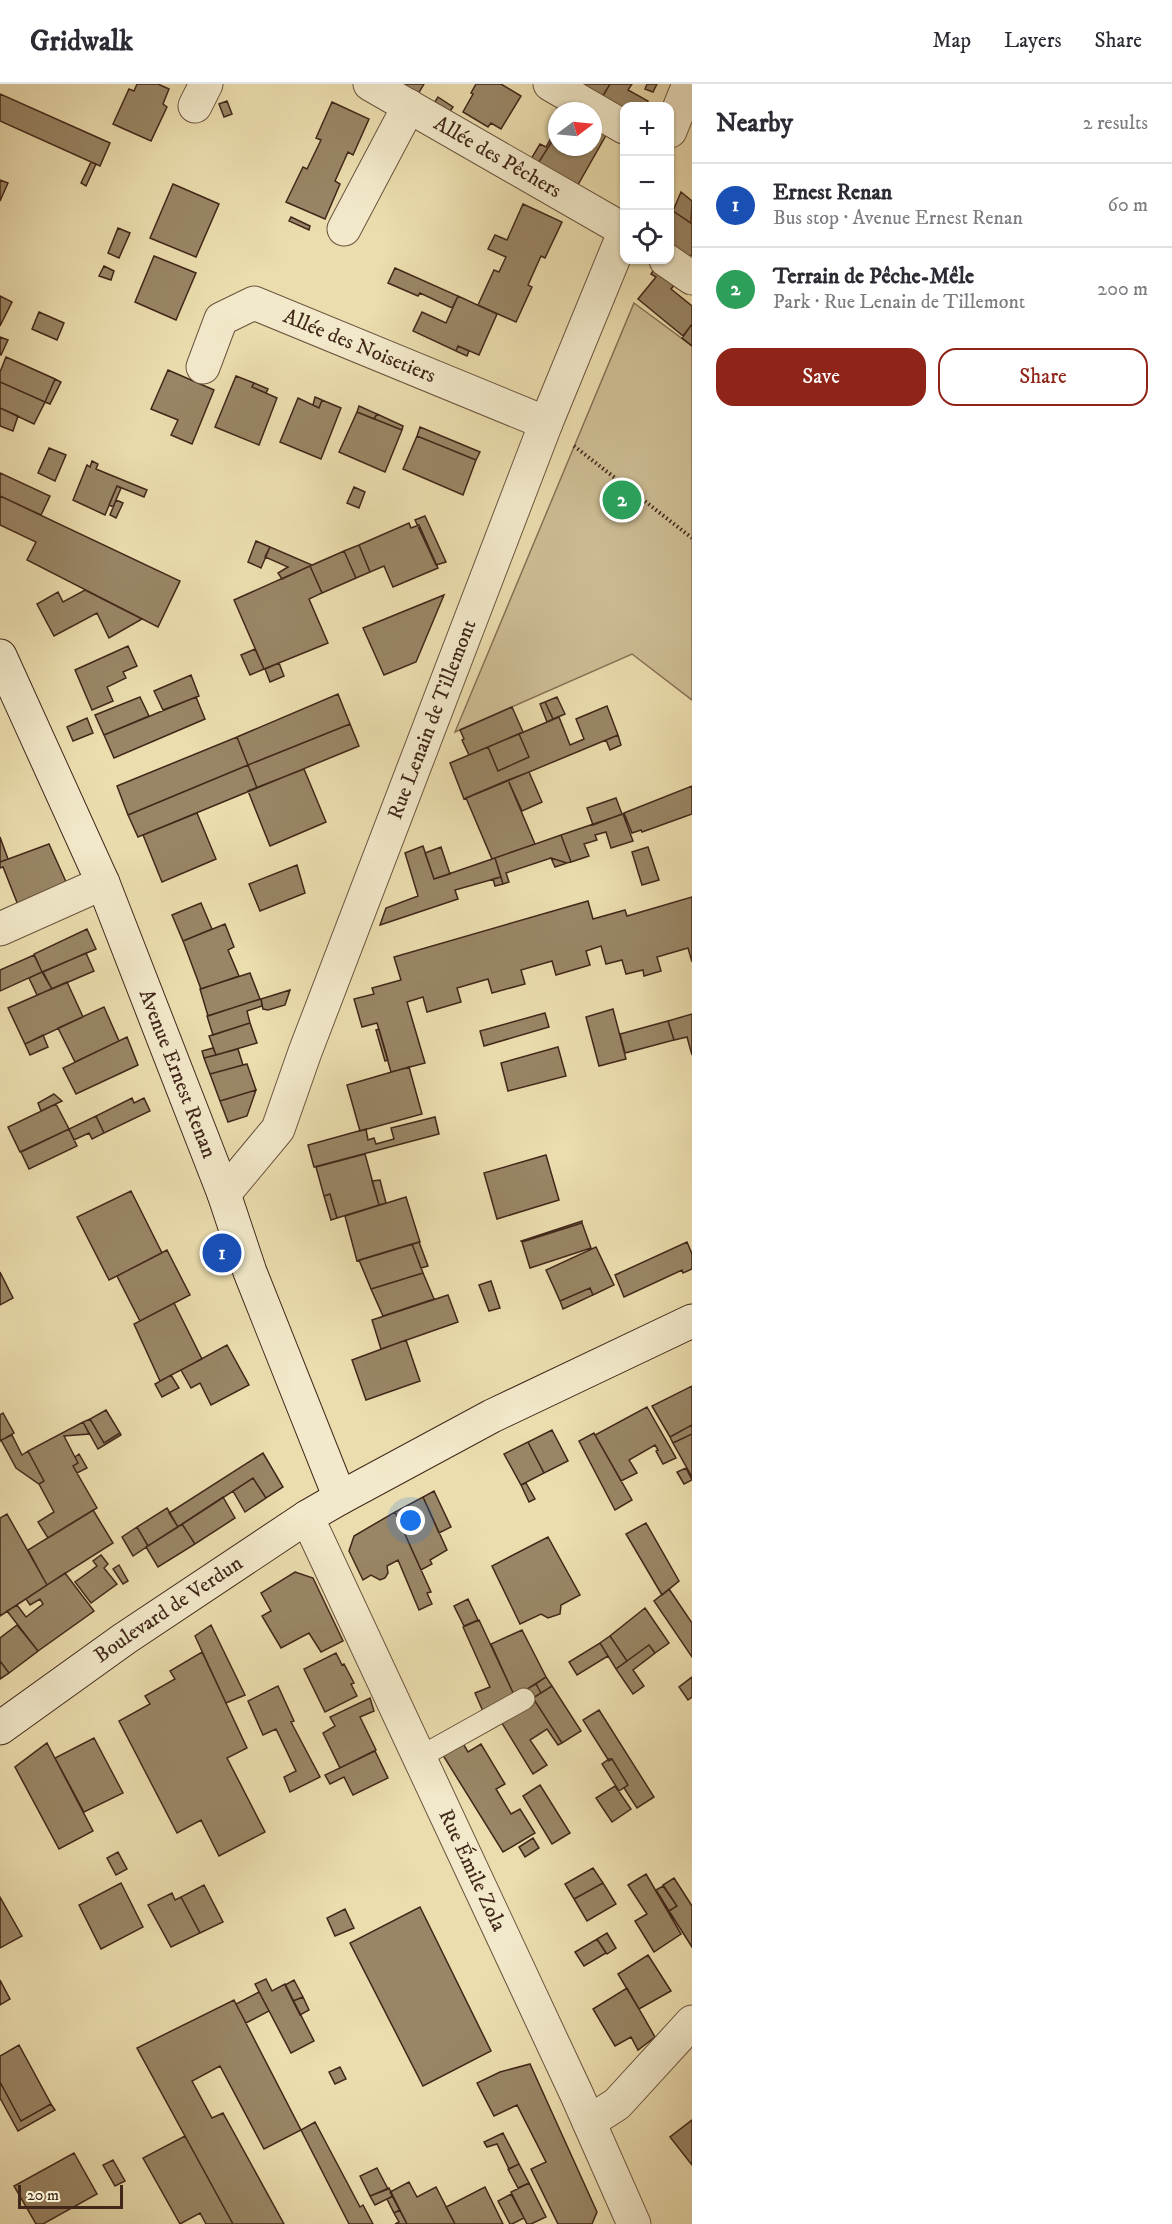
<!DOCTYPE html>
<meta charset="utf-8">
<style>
body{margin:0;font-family:"IM FELL DW Pica",serif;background:#f2f2f3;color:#2b2b33}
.controls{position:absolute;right:18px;top:18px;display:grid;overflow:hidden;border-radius:12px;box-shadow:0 2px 4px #0004}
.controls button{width:54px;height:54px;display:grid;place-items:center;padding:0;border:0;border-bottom:2px solid #e1e1e2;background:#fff;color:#2b2b33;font:30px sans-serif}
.compass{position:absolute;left:548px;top:18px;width:54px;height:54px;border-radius:50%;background:#fff;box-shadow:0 2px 4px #0004;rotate:74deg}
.scale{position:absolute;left:18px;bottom:15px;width:105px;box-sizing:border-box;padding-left:6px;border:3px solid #412719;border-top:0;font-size:16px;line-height:21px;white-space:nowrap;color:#412719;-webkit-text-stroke:4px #f2e9ca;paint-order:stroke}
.you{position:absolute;left:411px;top:1437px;width:21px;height:21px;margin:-15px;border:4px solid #fff;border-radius:50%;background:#1a73e8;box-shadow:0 0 0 9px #1a73e833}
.badge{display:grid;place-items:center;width:39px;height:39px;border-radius:50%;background:#8f2418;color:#fff;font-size:20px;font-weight:700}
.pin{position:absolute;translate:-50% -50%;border:3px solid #fff;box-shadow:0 2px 6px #0006}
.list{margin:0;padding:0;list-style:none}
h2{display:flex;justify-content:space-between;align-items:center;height:78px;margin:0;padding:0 24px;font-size:26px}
h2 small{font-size:20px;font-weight:400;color:#7c7c81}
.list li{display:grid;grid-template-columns:39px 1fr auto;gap:18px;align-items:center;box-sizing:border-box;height:84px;padding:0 24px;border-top:2px solid #e1e1e2}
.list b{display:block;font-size:22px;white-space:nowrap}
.list p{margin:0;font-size:20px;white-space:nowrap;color:#7c7c81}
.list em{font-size:20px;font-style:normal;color:#7c7c81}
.actions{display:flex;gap:12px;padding:18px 24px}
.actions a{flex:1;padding:14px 0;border:2px solid #8f2418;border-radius:18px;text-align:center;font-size:21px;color:#8f2418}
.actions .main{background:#8f2418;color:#fff}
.icon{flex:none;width:33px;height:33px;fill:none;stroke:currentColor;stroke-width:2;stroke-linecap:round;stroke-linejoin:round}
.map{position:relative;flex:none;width:692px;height:2140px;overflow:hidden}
header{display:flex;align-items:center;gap:36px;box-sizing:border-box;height:84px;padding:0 30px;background:#fff;border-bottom:2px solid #e1e1e2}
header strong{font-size:28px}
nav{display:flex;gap:33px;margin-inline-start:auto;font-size:21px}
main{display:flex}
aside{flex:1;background:#fff}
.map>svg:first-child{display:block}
.green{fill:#cebe95;stroke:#887257;stroke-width:1.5}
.building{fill:#998666;stroke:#412719;stroke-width:1.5}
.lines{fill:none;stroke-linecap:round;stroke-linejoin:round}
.lane-casing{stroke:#6c543e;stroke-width:23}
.street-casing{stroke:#6c543e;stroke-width:35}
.secondary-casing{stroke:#412719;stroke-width:35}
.path{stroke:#412719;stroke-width:4;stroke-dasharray:1.5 3;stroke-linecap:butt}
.lane{stroke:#f2e9ca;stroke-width:21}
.street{stroke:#f2e9ca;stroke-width:33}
.secondary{stroke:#f2e9ca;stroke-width:33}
.labels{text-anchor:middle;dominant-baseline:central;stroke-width:6;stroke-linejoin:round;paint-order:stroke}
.street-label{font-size:21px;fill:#412719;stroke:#f2e9ca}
</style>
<header>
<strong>Gridwalk</strong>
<nav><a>Map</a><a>Layers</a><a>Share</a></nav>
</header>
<main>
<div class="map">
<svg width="692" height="2140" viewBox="0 0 692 2140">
<rect width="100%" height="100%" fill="#ebddae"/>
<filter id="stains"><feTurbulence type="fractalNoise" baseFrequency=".00333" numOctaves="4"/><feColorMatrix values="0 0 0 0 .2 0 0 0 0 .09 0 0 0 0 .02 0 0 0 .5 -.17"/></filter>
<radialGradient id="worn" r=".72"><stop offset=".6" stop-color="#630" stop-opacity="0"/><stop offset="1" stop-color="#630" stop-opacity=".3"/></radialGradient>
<path class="green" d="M634 219 692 262V616L632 570 455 648Z"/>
<path class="building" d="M137 0H158L169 5 163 20 167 23 151 57 113 40 129 5 134 7Z
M405 0H424L415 15 400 7Z
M476 0H501L521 12 501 45 491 39 488 43 463 28 473 10 471 9Z
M576 0H610L601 15Z
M610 0H632L628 6 648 17 646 22H624V29L601 15Z
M647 0H657L653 8 645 5Z
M0 10 110 59 100 82 0 37Z
M438 13 453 23 446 33 431 24Z
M227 17 232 30 224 33 219 20Z
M332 18 369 35 353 71 348 68 335 97 340 100 325 135 286 118 303 83 307 85 321 56 316 54Z
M593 37 609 46 575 106 535 84 556 51 557 63H593Z
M554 49 556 51 535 84 528 80 540 60 546 63Z
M91 78 96 80 86 102 81 99Z
M0 96 8 99 0 117Z
M173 100 219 120 196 173 150 154Z
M681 108 692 117 691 139 673 127Z
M523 120 562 138 545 174 541 172 528 201 532 203 516 238 478 221 494 186 499 188 506 173 488 165 495 151 507 156Z
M673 127 692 140V170L688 176 670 163V136Z
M291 133 310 142 309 146 289 137Z
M118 144 130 149 119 174 108 169Z
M154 172 196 189 176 236 135 218Z
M660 177 681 193 671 205 692 222V240L683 252 638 215 656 193 651 190Z
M104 182 114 187 111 196 99 192Z
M395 184 458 212 452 224 420 209 418 212 388 199Z
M0 212 12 218 0 242Z
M458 212 497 230 479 271 458 262 456 267 413 247 422 228 446 239Z
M39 228 64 239 57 256 32 245Z
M692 240V262L682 254Z
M0 253 8 256 1 271 0 270Z
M458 262 469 267 467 272 456 267Z
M6 273 55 295 45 318 0 298V288Z
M168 286 214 306 192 360 171 351 178 336 151 325Z
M236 292 254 299 252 303 277 314 259 361 215 343Z
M55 295 61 298 50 320 45 318Z
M0 298 45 318 34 340 0 324Z
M254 299 268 305 266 309 252 303Z
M315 313 322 316 319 324 313 321Z
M298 314 319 324 322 316 341 324 321 375 280 358Z
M359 322 377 330 374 335 357 328Z
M0 324 18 332 13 347 0 342Z
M357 328 402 346 385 388 339 368Z
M377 330 403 342 402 346 374 335Z
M420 343 480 368 476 376 417 352Z
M417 352 476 376 463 411 403 385Z
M49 364 66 371 55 397 38 389Z
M92 377 98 380 96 385 147 406 144 413 117 402 105 431 73 416 87 381 90 383Z
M0 389 50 412 41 431 0 412Z
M117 402 121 404 113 423 109 421Z
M354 403 365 408 359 424 347 419Z
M0 412 180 497 158 543 27 476 36 458 0 441Z
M116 416 123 419 116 434 110 431Z
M425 432 446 478 436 481 415 436Z
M409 439 411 444 419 441 438 484 393 503 384 482 370 488 359 461Z
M256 457 270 463 261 484 248 478Z
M359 461 370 488 356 494 344 467Z
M270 463 312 481 282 495 278 489 288 483 265 473Z
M344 467 356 494 322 509 310 482Z
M310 482 322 509 309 515 328 559 264 585 234 516Z
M85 506 142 535 109 554 97 529 54 552 37 520 58 508 63 518Z
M444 511 416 578 384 591 363 544Z
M128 562 137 582 123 588 126 594 107 603 113 617 92 626 75 586Z
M255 565 264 585 250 591 241 571Z
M279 579 284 592 270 598 265 585Z
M191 591 199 612 163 626 154 607Z
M338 610 350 640 248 681 237 653Z
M140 613 149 632 104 651 95 631Z
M196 613 205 635 114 674 104 651Z
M557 613 565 630 553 635 545 618Z
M545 618 553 635 547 638 540 620Z
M607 622 618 651 464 715 450 679 488 663 498 687 529 673 519 650 559 633 570 661 584 655 576 635Z
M512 623 523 648 469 671 462 656 464 655 460 646Z
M87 634 93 649 73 657 67 643Z
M350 640 359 662 257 704 248 681Z
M519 650 529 673 498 687 488 663Z
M618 651 621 661 610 666 606 656Z
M237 653 248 681 128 731 117 702Z
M248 681 257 704 138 753 128 731Z
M304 685 326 738 270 762 248 707Z
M529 688 542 718 522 727 508 696Z
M508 696 535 760 492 775 466 714Z
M692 702V730L642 748 641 746 632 749 624 729Z
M616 714 622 730 593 741 587 724Z
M197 729 216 775 162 798 143 751Z
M623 730 633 757 611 764 606 748 595 751 597 756 584 760 589 772 571 778 561 751Z
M561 751 571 778 567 779 551 774 506 789 509 798 503 800 495 774Z
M0 753 8 775 0 778Z
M49 760 67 800 18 821 3 783 0 784V778Z
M423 762 434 795 495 774 501 793 455 806 458 815 380 841 386 824 418 812 405 769Z
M441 763 450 790 434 795 425 769Z
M648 763 659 796 642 801 632 768Z
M551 774 567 779 555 783Z
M297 781 305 809 260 827 249 800Z
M501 793 503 800 495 802 493 795Z
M692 813V878L688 864 657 873 661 887 644 892 643 886 626 890 622 876 606 880 601 862 586 867 590 881 556 891 552 877 521 886 525 900 492 909 488 895 457 904 461 918 427 928 423 913 407 918 425 979 391 988 377 939 362 943 354 915 374 910 372 904 401 896 394 873 588 817 593 835 625 826 627 832Z
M201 819 212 845 183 857 172 831Z
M225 840 234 863 228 866 239 892 201 905 183 857Z
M87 845 96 865 42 888 34 870Z
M86 869 94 887 52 905 43 888Z
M34 871 42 888 0 907V886Z
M42 888 52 905 37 911 29 894Z
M250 889 260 915 208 932 200 905Z
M67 898 83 933 25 960 8 924Z
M290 906 285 921 268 926 263 925 261 915Z
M261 915 262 922 247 927 250 939 213 951 207 932Z
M104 923 119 957 75 978 58 944Z
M613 925 626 975 599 982 586 933Z
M545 929 549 943 484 962 480 947Z
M692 930V971L687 953 674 956 668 937Z
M668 937 674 956 625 969 620 950Z
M250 939 257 959 216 971 209 952Z
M379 945 388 976 385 977 376 946Z
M43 951 48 963 30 971 25 960Z
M127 953 138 981 76 1010 63 984Z
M558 963 566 992 508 1007 501 979Z
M213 964 216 971 204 974 202 967Z
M238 965 243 981 210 990 204 974Z
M247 980 256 1006 220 1017 210 990Z
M409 983 422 1030 360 1047 347 1001Z
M256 1006 247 1032 228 1038 220 1017Z
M54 1010 62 1017 41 1027 38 1019Z
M132 1014 134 1019 144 1014 150 1027 104 1049 96 1032Z
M56 1020 69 1045 20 1068 8 1043Z
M96 1032 104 1049 92 1055 89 1049 74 1056 69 1045Z
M435 1033 439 1050 314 1083 308 1061 366 1045 368 1056 374 1054 376 1060 394 1055 391 1044Z
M69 1045 77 1062 29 1085 21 1068Z
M365 1070 379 1121 337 1134 330 1110 324 1112 316 1083Z
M546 1071 559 1116 497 1135 484 1089Z
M380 1096 386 1119 379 1121 372 1097Z
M131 1107 162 1169 109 1196 77 1133Z
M330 1110 337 1134 331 1136 324 1112Z
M406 1113 420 1158 357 1177 345 1132Z
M582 1137V1139L522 1158 521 1157Z
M582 1139 591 1164 530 1184 522 1158Z
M419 1158 428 1182 421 1184 412 1160Z
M687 1158 692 1170V1185L683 1189 682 1186 624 1213 615 1191Z
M412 1160 423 1189 371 1205 359 1176Z
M596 1163 614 1201 593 1211 590 1204 560 1217 546 1186Z
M167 1166 190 1211 140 1237 117 1192Z
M0 1188 13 1214 0 1221Z
M423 1189 434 1215 383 1232 371 1205Z
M491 1197 500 1224 489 1227 479 1201Z
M590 1204 593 1211 563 1225 560 1217Z
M448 1211 458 1238 381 1265 372 1236Z
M174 1219 202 1275 160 1297 134 1240Z
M406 1256 420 1297 366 1316 352 1276Z
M227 1261 249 1301 211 1321 200 1299 191 1304 181 1286Z
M171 1291 179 1304 162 1313 155 1300Z
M692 1302V1341L670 1353 652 1322Z
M647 1323 676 1374 663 1380 656 1367 658 1366 655 1361 629 1376 637 1389 621 1397 595 1351Z
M106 1326 120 1349 104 1359 90 1335Z
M3 1329 14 1349 0 1357V1331Z
M90 1335 104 1359 120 1349 121 1351 98 1365 83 1338Z
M83 1338 89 1350 64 1352 78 1379 73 1382 97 1424 48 1454 38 1438 54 1428 39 1400 44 1397 28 1367Z
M692 1341V1350L673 1359 670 1353Z
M552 1346 568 1377 544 1389 528 1358Z
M594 1349 632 1416 615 1426 579 1357Z
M692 1350V1393L673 1359Z
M12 1351 22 1371 28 1367 44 1397 39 1400 16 1384 1 1356Z
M528 1358 544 1389 521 1401 504 1370Z
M263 1369 283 1403 266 1414 253 1394 178 1443 169 1429Z
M79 1370 87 1384 77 1389 73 1382 78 1379 75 1373Z
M686 1384 692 1396 684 1400 677 1388Z
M253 1394 266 1414 245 1428 233 1407Z
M526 1399 535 1415 529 1418 521 1401Z
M434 1407 451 1443 439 1449 423 1413Z
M223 1413 235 1434 195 1460 182 1440Z
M423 1413 447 1466 430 1476 432 1480 421 1486 395 1428Z
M167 1424 178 1443 148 1462 137 1443Z
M93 1426 113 1459 47 1501 28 1466Z
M395 1428 431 1508 427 1509 432 1520 419 1526 398 1476 387 1482 388 1489 385 1494 380 1496 371 1491 363 1496 349 1467 354 1452Z
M7 1430 47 1501 0 1532V1434Z
M646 1439 679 1497 662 1511 626 1450Z
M182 1440 195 1460 158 1483 146 1463Z
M137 1443 148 1462 133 1472 122 1453Z
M548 1453 580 1511 561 1521 560 1530 548 1534 541 1530 520 1540 492 1482Z
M101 1471 108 1480 104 1484 117 1500 91 1519 75 1498 97 1482 93 1477Z
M119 1481 128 1497 123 1500 113 1485Z
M295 1488 313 1494 343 1557 321 1568 309 1549 281 1564 262 1532 271 1527 261 1509Z
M65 1489 94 1527 38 1567 7 1527 17 1521 26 1533 43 1520 40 1515 30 1521 26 1515Z
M669 1505 692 1539V1573L654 1517Z
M468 1515 478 1536 464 1542 454 1522Z
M645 1524 669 1559 655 1569 649 1561 627 1577 610 1552Z
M479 1536 515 1613 485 1632 475 1609 490 1603 463 1543Z
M17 1541 38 1567 9 1589 0 1577V1554Z
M211 1541 245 1611 226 1619 195 1552Z
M522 1546 546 1593 515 1613 491 1560Z
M610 1552 627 1577 616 1585 600 1559Z
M600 1559 608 1572 577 1591 569 1578Z
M649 1561 655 1569 633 1586 644 1602 633 1610 616 1585Z
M202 1568 247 1664 227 1674 265 1748 219 1772 201 1736 177 1749 119 1637 150 1620 145 1612 175 1595 170 1587Z
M336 1569 342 1581 344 1580 354 1599 351 1600 357 1612 325 1628 304 1585Z
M0 1577 9 1589 0 1595Z
M546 1593 552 1602 541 1609 536 1600Z
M692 1593V1613L688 1616 679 1603Z
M536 1600 541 1609 533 1614 527 1605Z
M278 1602 294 1637 291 1638 320 1693 290 1708 284 1693 296 1687 276 1645 263 1651 248 1617Z
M552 1602 581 1647 562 1659 533 1614Z
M370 1614 374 1627 360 1633 376 1666 340 1684 323 1649 335 1642 330 1633Z
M533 1614 562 1659 558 1661 547 1645 530 1656 547 1681 533 1690 500 1636Z
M599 1626 654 1713 637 1724 624 1704 628 1701 612 1675 609 1677 583 1636Z
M94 1654 123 1709 84 1728 55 1674Z
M461 1656 468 1668 481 1660 505 1700 496 1705 511 1730 520 1725 535 1749 503 1768 441 1668Z
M47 1659 93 1747 59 1765 15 1683Z
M375 1667 388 1694 353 1711 344 1693 330 1700 325 1691Z
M609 1675H612L628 1701 619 1707 602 1680Z
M540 1701 570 1749 552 1760 523 1712Z
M615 1702 631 1725 612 1738 596 1714Z
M533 1754 539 1764 525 1773 519 1763Z
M118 1768 127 1785 116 1791 107 1774Z
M593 1784 603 1799 574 1815 565 1800Z
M646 1790 681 1850 654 1868 635 1837 647 1830 628 1801Z
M674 1794 692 1822V1863L669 1827 677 1822 663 1801Z
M121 1799 143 1843 101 1865 79 1821Z
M603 1799 616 1820 587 1837 574 1815Z
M204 1801 223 1838 200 1849 181 1813Z
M663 1802 677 1822 669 1827 656 1806Z
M172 1809 175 1816 181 1813 200 1849 171 1863 148 1821Z
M0 1813 22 1852 0 1864Z
M420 1823 491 1967 423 2002 350 1859Z
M345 1825 354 1844 335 1852 327 1834Z
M607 1849 616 1864 607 1870 597 1855Z
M597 1855 606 1869 584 1882 575 1868Z
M648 1871 671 1907 639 1925 618 1890Z
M266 1895 272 1907 285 1900 314 1957 291 1969 255 1900Z
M0 1896 10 1915 0 1921Z
M294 1896 303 1913 293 1917 285 1901Z
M627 1904 655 1953 638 1966 631 1953 615 1962 593 1925Z
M259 1908 269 1927 246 1939 236 1920Z
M303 1913 309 1926 300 1931 293 1917Z
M234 1916 301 2046 264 2065 220 1982 192 1997 212 2034 223 2029 284 2140H233L137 1964Z
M19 1961 51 2020 21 2037 0 1998V1972Z
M530 1980 597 2128 592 2140H558L531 2085 546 2078 517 2021 494 2032 477 1999 500 1988Z
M340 1983 346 1995 335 2000 329 1988Z
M0 1998 21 2037 51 2020 55 2026 18 2047 0 2014Z
M692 2036V2081L670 2053Z
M315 2038 360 2123 363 2121 373 2140H349L301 2046Z
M503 2049 519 2080 509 2085 497 2060 487 2063 484 2058Z
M185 2052 233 2140H206L200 2129 180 2140 143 2074Z
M74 2069 97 2110 43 2140H36L14 2102Z
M113 2076 125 2097 115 2102 103 2081Z
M519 2080 529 2099 518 2104 508 2085Z
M377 2084 388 2105 370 2112 360 2092Z
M409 2098 417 2113 436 2103 455 2140H407L390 2108Z
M529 2099 546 2133 531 2140H527L511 2108Z
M485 2103 503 2140H455L446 2123Z
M389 2104 393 2112 375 2121 370 2112Z
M511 2110 524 2134 512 2140H510L498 2117Z
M393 2112 400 2126 394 2129 387 2115Z
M400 2126 407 2140H395L399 2138 394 2129Z"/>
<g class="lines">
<defs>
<path id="lane" d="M420 1673 524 1615"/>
<g id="street">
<path id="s1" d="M370 0 624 146"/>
<path d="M550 0 624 43"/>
<path d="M195 22 206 0"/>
<path d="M670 47 689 0"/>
<path d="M344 145 409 22"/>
<path d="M666 176 692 194"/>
<path id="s2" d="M203 283 221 235 254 219 546 339"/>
<path d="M0 845 103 799"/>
<path id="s3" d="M224 1110 278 1045 305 968 546 339 624 149"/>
<path id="s4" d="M307 1433 577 2011 634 2140"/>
<path d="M589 2038 617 2020 692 1938"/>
</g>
<g id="secondary">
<path id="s5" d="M0 572 103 799 224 1110 250 1188 340 1414"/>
<path id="s6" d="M0 1644 124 1555 307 1433 340 1414 492 1332 692 1237"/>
</g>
</defs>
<use href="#lane" class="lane-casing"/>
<use href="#street" class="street-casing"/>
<use href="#secondary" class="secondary-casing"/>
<path class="path" d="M574 362 692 454"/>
<use href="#lane" class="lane"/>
<use href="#street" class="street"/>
<use href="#secondary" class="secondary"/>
</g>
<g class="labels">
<g class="street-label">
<text stroke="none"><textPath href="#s1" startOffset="147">Allée des Pêchers</textPath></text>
<text stroke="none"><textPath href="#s2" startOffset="202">Allée des Noisetiers</textPath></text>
<text stroke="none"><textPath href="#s3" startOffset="522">Rue Lenain de Tillemont</textPath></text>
<text stroke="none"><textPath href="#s5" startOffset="454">Avenue Ernest Renan</textPath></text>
<text stroke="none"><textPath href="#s6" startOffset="206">Boulevard de Verdun</textPath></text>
<text stroke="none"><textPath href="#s4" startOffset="390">Rue Émile Zola</textPath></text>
</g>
</g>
<rect width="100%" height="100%" filter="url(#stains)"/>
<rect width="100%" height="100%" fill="url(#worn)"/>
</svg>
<div class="controls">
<button>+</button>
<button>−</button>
<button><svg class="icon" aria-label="locate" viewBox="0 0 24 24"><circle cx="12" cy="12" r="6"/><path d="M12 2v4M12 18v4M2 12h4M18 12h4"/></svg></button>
</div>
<svg class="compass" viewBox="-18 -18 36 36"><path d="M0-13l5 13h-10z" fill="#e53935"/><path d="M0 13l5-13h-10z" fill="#7c7c81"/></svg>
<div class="scale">20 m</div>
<div class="you"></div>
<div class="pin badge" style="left:222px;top:1169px;background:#1a4fb4">1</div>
<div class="pin badge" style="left:622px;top:416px;background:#2e9e5b">2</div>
</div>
<aside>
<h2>Nearby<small>2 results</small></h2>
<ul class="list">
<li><span class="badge" style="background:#1a4fb4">1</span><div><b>Ernest Renan</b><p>Bus stop · Avenue Ernest Renan</p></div><em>60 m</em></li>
<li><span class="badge" style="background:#2e9e5b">2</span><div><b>Terrain de Pêche-Mêle</b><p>Park · Rue Lenain de Tillemont</p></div><em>200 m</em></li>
</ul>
<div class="actions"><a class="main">Save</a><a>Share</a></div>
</aside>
</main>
